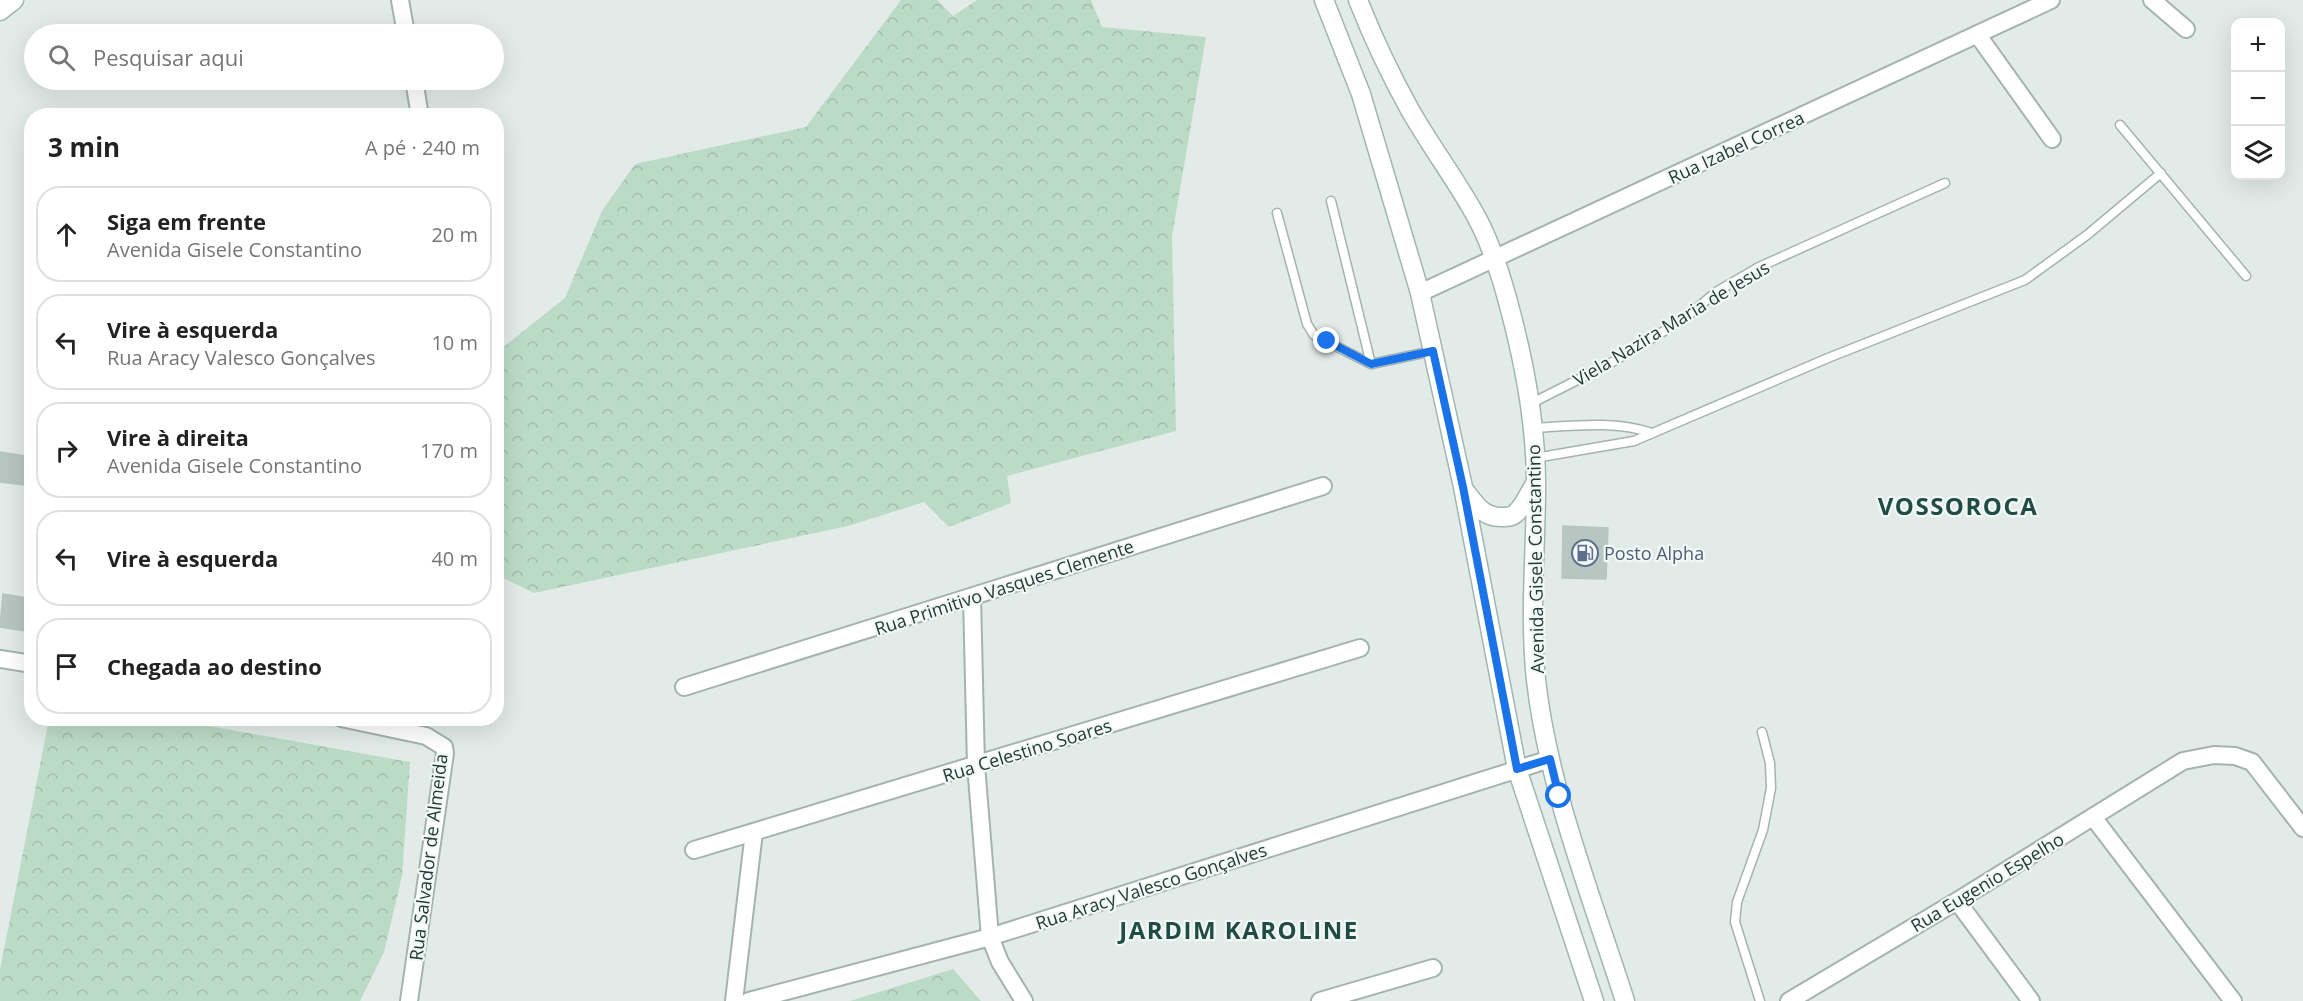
<!DOCTYPE html>
<html lang="pt">
<meta charset="utf-8">
<style>
body{margin:0;font-family:"Open Sans",sans-serif;background:#f2f2f2;color:#222}
.controls{position:absolute;right:18px;top:18px;display:grid;overflow:hidden;border-radius:12px;box-shadow:0 6px 24px #0002}
.controls button{width:54px;height:54px;display:grid;place-items:center;padding:0;border:0;border-bottom:2px solid #e0e0e0;background:#fff;color:#222;font:30px sans-serif}
.stop{position:absolute;width:18px;height:18px;margin:-14px;border:4px solid #1a73e8;border-radius:50%;background:#fff}
.stop.end{background:#1a73e8;border-color:#fff;box-shadow:0 2px 6px #0008}
.list{margin:0;padding:0;list-style:none}
h2{display:flex;justify-content:space-between;align-items:center;height:78px;margin:0;padding:0 24px;font-size:26px}
h2 small{font-size:20px;font-weight:400;color:#767676}
.list li{display:grid;grid-template-columns:39px 1fr auto;gap:18px;align-items:center;box-sizing:border-box;height:96px;margin:0 12px 12px;padding:0 12px;border:2px solid #e0e0e0;border-radius:24px}
.list b{display:block;font-size:22px;white-space:nowrap}
.list p{margin:0;font-size:20px;white-space:nowrap;color:#767676}
.list em{font-size:20px;font-style:normal;color:#767676}
.icon{flex:none;width:33px;height:33px;fill:none;stroke:currentColor;stroke-width:2;stroke-linecap:round;stroke-linejoin:round}
.map{position:relative;flex:none;width:2303px;height:1001px;overflow:hidden}
.search{position:absolute;background:#fff;box-shadow:0 6px 24px #0002;left:24px;top:24px;width:480px;height:66px;display:flex;align-items:center;gap:15px;box-sizing:border-box;padding:0 21px;border-radius:33px;color:#767676;font-size:22px}
.panel{position:absolute;background:#fff;box-shadow:0 6px 24px #0002;left:24px;top:108px;width:480px;height:618px;border-radius:24px}
.map>svg:first-child{display:block}
.forest{fill:url(#forest-crowns)}
.building{fill:#b7c6c1;stroke:#b5c5bf;stroke-width:1.5}
.lines{fill:none;stroke-linecap:round;stroke-linejoin:round}
.service-casing{stroke:#a5b3af;stroke-width:11}
.minor-casing{stroke:#a5b3af;stroke-width:20}
.secondary-casing{stroke:#a1b6b1;stroke-width:21}
.service{stroke:#fff;stroke-width:8}
.minor{stroke:#fff;stroke-width:16}
.secondary{stroke:#fff;stroke-width:18}
.route{stroke:#1a73e8;stroke-width:8}
.labels{text-anchor:middle;dominant-baseline:central;stroke-width:4.5;stroke-linejoin:round;paint-order:stroke}
.street-label{font-size:18px;fill:#233b37;stroke:#f2f8f6}
.service-label{font-size:18px;fill:#4e5e75;stroke:#f2f8f6;text-anchor:start}
.district-label{font-size:24px;font-weight:bold;letter-spacing:1.5px;fill:#204c45;stroke:#f2f8f6}
</style>
<div class="map">
<svg width="2303" height="1001" viewBox="0 0 2303 1001">
<defs>
<pattern id="forest-crowns" width="20" height="18" patternUnits="userSpaceOnUse" patternTransform="scale(1.5)"><rect width="20" height="18" fill="#bcdbc7"/><path d="M2 6a3 3 0 1 1 6 0M12 15a3 3 0 1 1 6 0" fill="none" stroke="#a1bdac"/></pattern>
</defs>
<rect width="100%" height="100%" fill="#e2ebe8"/>
<path class="forest" d="M901 0H937L953 16 977 0H1091L1102 27 1206 37 1172 236 1176 431 1007 476 1011 503 949 527 924 502 848 526 534 593 497 575V352L565 298 602 211 635 164 806 127Z
M49 719H170L410 762 402 876 384 952 360 1001H0V970Z
M953 969 981 1001H850Z"/>
<path class="building" d="M0 452 32 457V486L0 482Z
M1563 526 1608 528 1606 579 1562 578Z
M3 594 32 599V632L0 627Z"/>
<g class="lines">
<defs>
<path id="service" d="M2120 125 2246 276
M1331 201 1371 364
M1277 213 1307 324 1314 335 1371 364 1433 351
M1530 404 1609 364 1684 319 1716 292 1759 267 1945 183
M1532 428C1572 426 1614 420 1652 433
M1535 458 1634 441 1828 358 2025 280 2087 235 2161 173
M1760 1001 1735 922 1737 902 1763 830 1771 788 1770 763 1762 732"/>
<path id="minor" d="M400 0 406 34
M2152 0 2186 29
M1977 34 2052 139
M414 80 420 116
M1420 293 2051 0
M972 597 976 765 990 937 1000 962 1024 1001
M0 659 32 664
M684 687 1323 486
M341 718 426 736 444 747 445 753 409 1001
M2093 817 2233 1001
M694 850 1360 648
M1957 901 2031 1001
M734 1001 754 832
M749 1001 990 937 1550 759
M1320 1001 1433 968
M1789 1001 1957 901 2183 761 2214 755 2235 756 2252 762 2303 828"/>
<path id="secondary" d="M1324 0 1361 94 1420 293 1463 487 1517 769 1594 1001
M1358 0C1373 38 1390 74 1410 110 1431 147 1457 181 1477 218 1493 248 1504 285 1512 317 1526 371 1536 429 1536 485 1536 550 1529 615 1536 680 1548 787 1592 898 1625 1001
M0 11 14 0
M1465 491C1476 505 1483 518 1503 517 1508 517 1512 517 1516 513 1524 506 1529 493 1535 484"/>
</defs>
<use href="#service" class="service-casing"/>
<use href="#minor" class="minor-casing"/>
<use href="#secondary" class="secondary-casing"/>
<use href="#service" class="service"/>
<use href="#minor" class="minor"/>
<use href="#secondary" class="secondary"/>
</g>
<g class="lines">
<path class="route" d="M1327 341 1371 364 1433 351 1463 487 1517 769 1550 759 1559 796"/>
</g>
<defs>
<symbol id="fuel-ring" viewBox="-11 -11 22 22"><circle r="9.5" fill="#f2f8f6" stroke="#5c6f8a" stroke-width="1.5"/><path d="M-5.5-6h7V0h2V4h1.3V-2.5L3-4.5l.8-.8L6-3V5H2.5V1h-1V6h-7ZM-4.2-4.7v3.2H.2V-4.7Z" fill="#5c6f8a"/></symbol>
</defs>
<g fill-rule="evenodd">
<use href="#fuel-ring" x="1570" y="538" width="30" height="30"/>
</g>
<g class="labels">
<g class="street-label">
<text transform="translate(1736 147) rotate(-25)">Rua Izabel Correa</text>
<text transform="translate(1671 323) rotate(-31)">Viela Nazira Maria de Jesus</text>
<text transform="translate(1535 559) rotate(-91)">Avenida Gisele Constantino</text>
<text transform="translate(1004 587) rotate(-18)">Rua Primitivo Vasques Clemente</text>
<text transform="translate(1027 750) rotate(-17)">Rua Celestino Soares</text>
<text transform="translate(428 857) rotate(-83)">Rua Salvador de Almeida</text>
<text transform="translate(1987 882) rotate(-31)">Rua Eugenio Espelho</text>
<text transform="translate(1151 886) rotate(-18)">Rua Aracy Valesco Gonçalves</text>
</g>
<g class="service-label">
<text x="1604" y="553">Posto Alpha</text>
</g>
<g class="district-label">
<text x="1958" y="505">VOSSOROCA</text>
<text x="1239" y="929">JARDIM KAROLINE</text>
</g>
</g>
</svg>
<div class="controls">
<button>+</button>
<button>−</button>
<button><svg class="icon" aria-label="layers" viewBox="0 0 24 24"><path d="M12 4l9 5-9 5-9-5zM3 14l9 5 9-5"/></svg></button>
</div>
<div class="stop" style="left:1559px;top:796px"></div>
<div class="stop end" style="left:1327px;top:341px"></div>
<div class="search"><svg class="icon" aria-label="search" viewBox="0 0 24 24"><circle cx="10" cy="10" r="6"/><path d="M15 15l6 6"/></svg>Pesquisar aqui</div>
<section class="panel">
<h2>3 min<small>A pé · 240 m</small></h2>
<ul class="list">
<li><svg class="icon" aria-label="ahead" viewBox="0 0 24 24"><path d="M12 20V5M6 11l6-6 6 6"/></svg><div><b>Siga em frente</b><p>Avenida Gisele Constantino</p></div><em>20 m</em></li>
<li><svg class="icon" aria-label="left" viewBox="0 0 24 24"><path d="M17 20v-9H6M10 6l-5 5 5 5"/></svg><div><b>Vire à esquerda</b><p>Rua Aracy Valesco Gonçalves</p></div><em>10 m</em></li>
<li><svg class="icon" aria-label="right" viewBox="0 0 24 24"><path d="M7 20v-9h11M14 6l5 5-5 5"/></svg><div><b>Vire à direita</b><p>Avenida Gisele Constantino</p></div><em>170 m</em></li>
<li><svg class="icon" aria-label="left" viewBox="0 0 24 24"><path d="M17 20v-9H6M10 6l-5 5 5 5"/></svg><div><b>Vire à esquerda</b></div><em>40 m</em></li>
<li><svg class="icon" aria-label="arrive" viewBox="0 0 24 24"><path d="M6 21V4h12l-3 4 3 4H6"/></svg><div><b>Chegada ao destino</b></div></li>
</ul>
</section>
</div>
